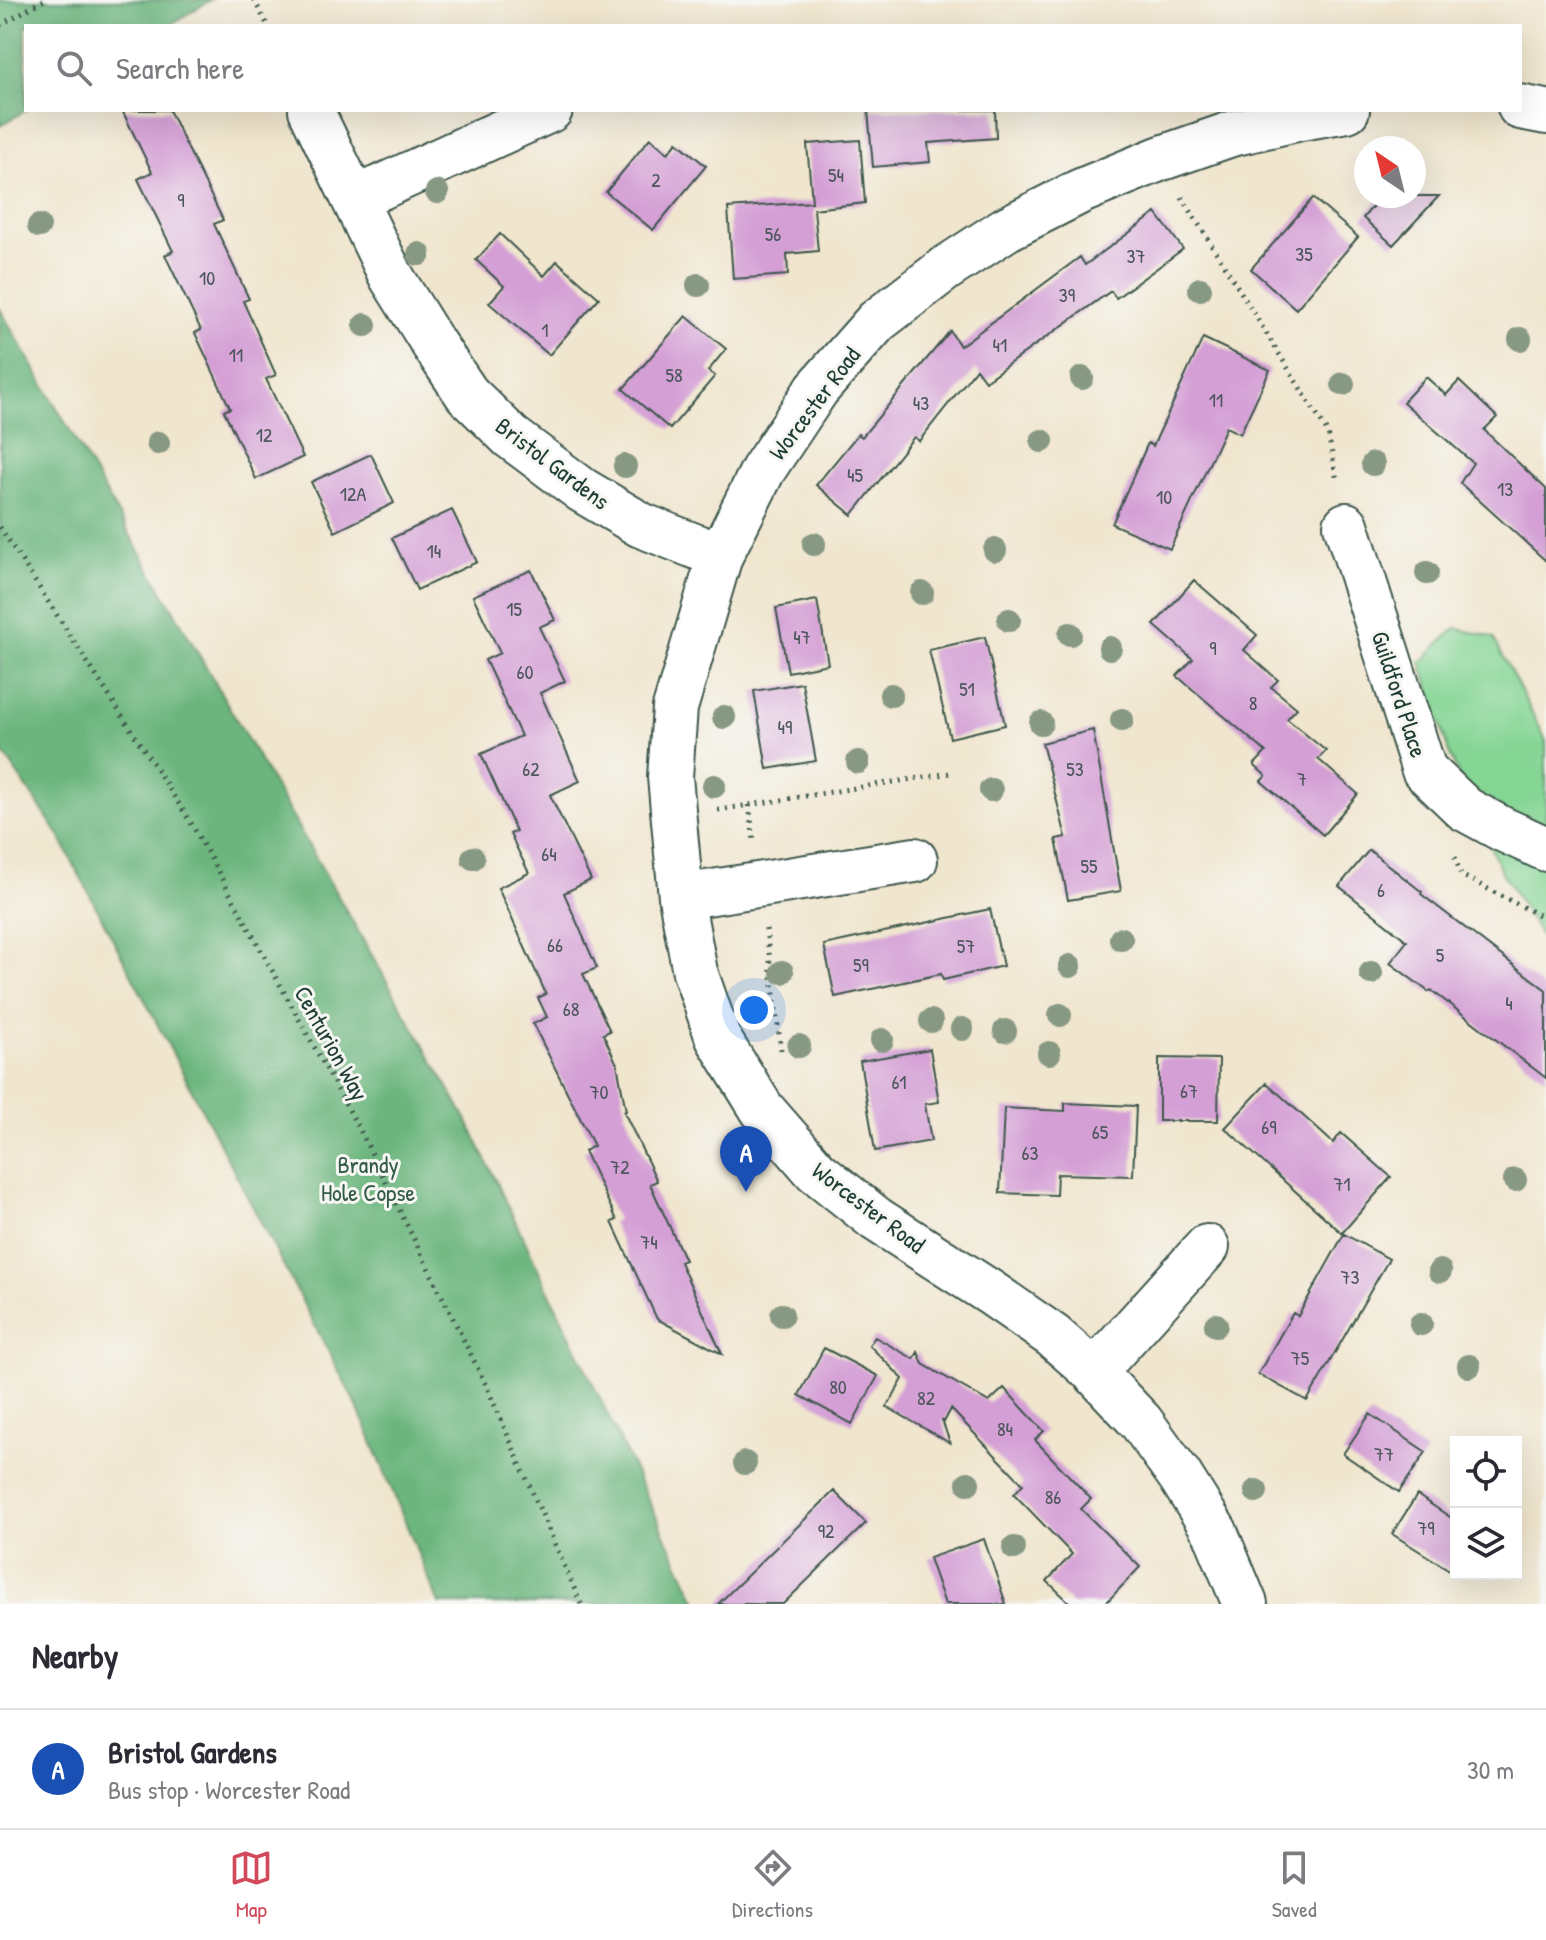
<!DOCTYPE html>
<meta charset="utf-8">
<style>
body{margin:0;font-family:"Patrick Hand",sans-serif;background:#f2f2f3;color:#2b2b33}
.controls{position:absolute;right:24px;bottom:24px;display:grid;overflow:hidden;border-radius:0px;box-shadow:0 8px 32px #0002}
.controls button{width:72px;height:72px;display:grid;place-items:center;padding:0;border:0;border-bottom:2px solid #e1e1e2;background:#fff;color:#2b2b33;font:40px sans-serif}
.compass{position:absolute;left:1354px;top:136px;width:72px;height:72px;border-radius:50%;background:#fff;box-shadow:0 8px 32px #0002;rotate:325deg}
.you{position:absolute;left:754px;top:1010px;width:28px;height:28px;margin:-20px;border:6px solid #fff;border-radius:50%;background:#1a73e8;box-shadow:0 0 0 12px #1a73e833}
.badge{display:grid;place-items:center;width:52px;height:52px;border-radius:50%;background:#d1495b;color:#fff;font-size:26px;font-weight:700}
.pin{position:absolute;translate:-50% -66px;filter:drop-shadow(0 2px 4px #0008)}
.pin::after{content:'';position:absolute;top:42px;width:28px;height:24px;background:inherit;clip-path:polygon(0 0,100% 0,50% 100%)}
.list{margin:0;padding:0;list-style:none}
h2{display:flex;justify-content:space-between;align-items:center;height:104px;margin:0;padding:0 32px;font-size:34px}
h2 small{font-size:26px;font-weight:400;color:#7c7c81}
.list li{display:grid;grid-template-columns:52px 1fr auto;gap:24px;align-items:center;box-sizing:border-box;height:120px;padding:0 32px;border-top:2px solid #e1e1e2}
.list b{display:block;font-size:30px;white-space:nowrap}
.list p{margin:0;font-size:26px;white-space:nowrap;color:#7c7c81}
.list em{font-size:26px;font-style:normal;color:#7c7c81}
.icon{flex:none;width:44px;height:44px;fill:none;stroke:currentColor;stroke-width:2;stroke-linecap:round;stroke-linejoin:round}
.map{position:relative;flex:none;width:1546px;height:1604px;overflow:hidden}
.search{position:absolute;background:#fff;box-shadow:0 8px 32px #0002;left:24px;right:24px;top:24px;height:88px;display:flex;align-items:center;gap:20px;box-sizing:border-box;padding:0 28px;border-radius:0px;color:#7c7c81;font-size:30px}
.sheet{height:224px;background:#fff}
nav{display:flex;justify-content:space-around;align-items:center;box-sizing:border-box;height:112px;border-top:2px solid #e1e1e2;background:#fff;font-size:22px;color:#7c7c81}
nav a{display:grid;justify-items:center;gap:4px}
nav .on{color:#d1495b}
.map>svg:first-child{display:block}
.green{fill:#85d594;stroke:#528964;stroke-width:2}
.forest{fill:#6cb67e;stroke:#467a59;stroke-width:2}
.building{fill:#d49fd5}
.lines{fill:none;stroke-linecap:round;stroke-linejoin:round}
.minor-casing{stroke:#3e564b;stroke-width:48}
.path{stroke:#3e564b;stroke-width:5;stroke-dasharray:2 6;stroke-linecap:butt}
.minor{stroke:#fff;stroke-width:44}
.tree{fill:#889983}
.labels{text-anchor:middle;dominant-baseline:central;stroke-width:6;stroke-linejoin:round;paint-order:stroke}
.number-label{font-size:20px;fill:#4c565c}
.street-label{font-size:24px;fill:#1f3d34;stroke:#f6f6f2}
.park-label{font-size:24px;fill:#335b47;stroke:#f6f6f2}
</style>
<div class="map">
<svg width="1546" height="1604" viewBox="0 0 1546 1604">
<rect width="100%" height="100%" fill="#f6f6f2"/>
<filter id="ink" filterUnits="userSpaceOnUse"><feTurbulence type="fractalNoise" baseFrequency=".0125" numOctaves="2"/><feDisplacementMap in="SourceGraphic" scale="16" xChannelSelector="R" yChannelSelector="G"/><feConvolveMatrix kernelMatrix="1 2 1 2 8 2 1 2 1" color-interpolation-filters="sRGB"/></filter>
<filter id="wash" filterUnits="userSpaceOnUse"><feTurbulence type="fractalNoise" baseFrequency=".006" numOctaves="4" result="noise"/><feDisplacementMap in="SourceGraphic" scale="32" xChannelSelector="R" yChannelSelector="G"/><feGaussianBlur stdDeviation="1.8" result="paint"/><feColorMatrix in="noise" values="0 0 0 0 0 0 0 0 0 0 0 0 0 0 0 0 0 1.4 0 .05"/><feComposite in="paint" operator="in"/></filter>
<g filter="url(#wash)">
<rect width="100%" height="100%" fill="#f0e5cd"/>
<path class="green" d="M1455 628 1493 637 1546 740V944L1501 871 1449 753 1421 662Z"/>
<path class="forest" d="M0 0H211L168 26H26V110L0 126Z
M0 309 469 1124 698 1604H439L360 1412 58 834 0 748Z"/>
<g id="blocks">
<path class="building" d="M122 110H169L223 220 214 224 249 299 243 301 276 375 266 379 303 457 256 479 224 411 230 408 195 333 201 330 165 255 173 251 138 179 152 172Z
M868 110H995L996 138 928 143 930 162 873 167Z
M650 138 668 153 677 142 706 166 653 230 606 192Z
M860 140 865 203 814 209 818 251 787 254 788 275 733 279 728 208 812 202 807 144Z
M1381 196H1439L1393 245 1363 218Z
M1313 198 1358 237 1296 309 1251 269Z
M1156 213 1183 249 1116 298 1111 291 985 381 976 369 919 441 914 437 852 515 816 485 858 434 862 437 950 331 960 346 1080 257 1085 265Z
M500 234 544 276 557 261 599 298 549 355 489 303 504 286 476 260Z
M686 316 726 349 708 371 715 376 670 429 623 389Z
M1203 338 1270 370 1240 434 1226 427 1170 549 1112 524 1148 443 1153 446Z
M1426 377 1446 395 1459 381 1497 417 1484 430 1546 489V561L1460 483 1473 463 1403 402Z
M371 454 394 503 335 532 311 482Z
M452 510 477 562 417 590 392 538Z
M531 570 555 620 539 627 565 681 540 693 580 781 550 795 591 880 564 893 597 968 583 974 610 1031 603 1034 617 1064 626 1111 624 1112 657 1181 650 1184 685 1260 680 1262 722 1354 657 1319 612 1222 617 1220 584 1151 594 1146 533 1024 547 1017 538 998 546 994 498 888 529 873 510 834 516 831 481 754 521 736 485 660 500 653 473 596Z
M1194 580 1257 635 1244 650 1278 680 1271 687 1297 708 1287 719 1326 751 1318 759 1358 794 1323 835 1261 781 1266 776 1254 765 1266 752 1177 676 1193 659 1154 625Z
M817 600 828 664 788 672 776 608Z
M985 637 1005 725 950 738 929 650Z
M802 683 816 761 767 769 754 691Z
M1093 730 1121 891 1068 900 1056 839 1066 837 1042 743Z
M1369 850 1422 892 1421 894 1546 990V1078L1431 990 1429 992 1390 963 1407 941 1339 886Z
M990 909 1003 966 943 980 941 974 835 997 824 945Z
M930 1049 939 1102 925 1104 931 1141 875 1151 860 1061Z
M1159 1058 1219 1059 1218 1121H1159Z
M1267 1083 1333 1143 1341 1133 1391 1177 1342 1233 1225 1128Z
M1065 1103 1136 1106 1133 1176 1057 1174 1056 1195 1000 1193 1004 1108 1065 1111Z
M1344 1234 1389 1259 1307 1401 1258 1374 1293 1313 1298 1316Z
M875 1337 914 1359 918 1352 923 1364 989 1402 1004 1388 1044 1431 1035 1440 1091 1499 1081 1509 1140 1567 1105 1604H1071L1047 1581 1072 1554 1014 1494 1023 1484 951 1409 944 1422 942 1420 950 1443 887 1407 903 1379 869 1345Z
M824 1348 878 1376 852 1424 799 1395Z
M1370 1414 1426 1452 1399 1492 1343 1454Z
M834 1491 866 1523 783 1604H718Z
M1417 1495 1456 1521V1574L1392 1534Z
M984 1539 1006 1604H945L929 1558Z"/>
</g>
</g>
<g filter="url(#ink)">
<use href="#blocks" fill-opacity="0" stroke="#3e564b" stroke-width="2"/>
<g class="lines">
<defs>
<path id="minor" d="M1520 107 1546 112
M311 110 391 276 434 345 467 394 511 437 582 490 641 525 720 556
M355 199 550 110
M1346 525 1424 770 1465 809 1502 829 1546 849
M681 897 915 860
M1094 1372 1207 1247
M1245 1604 1215 1532 1180 1476 1141 1422 1094 1372 1053 1336 991 1293 876 1219 816 1171 762 1109 718 1038 695 972 681 897 670 777 675 708 720 556 763 470 817 389 877 321 945 269 1006 229 1081 191 1159 159 1231 134 1300 118 1347 110"/>
</defs>
<use href="#minor" class="minor-casing"/>
<path class="path" d="M254 0 268 26
M0 25 44 0
M1182 197 1328 433 1337 481
M0 527 190 821 361 1132 485 1383 581 1604
M749 805 754 840
M718 810 950 773
M1455 857 1461 875 1546 919
M766 929 781 1050"/>
<use href="#minor" class="minor"/>
</g>
<g class="tree">
<circle cx="437" cy="192" r="12"/>
<circle cx="39" cy="226" r="12"/>
<circle cx="419" cy="254" r="12"/>
<circle cx="698" cy="285" r="12"/>
<circle cx="1200" cy="289" r="12"/>
<circle cx="365" cy="325" r="12"/>
<circle cx="1520" cy="339" r="12"/>
<circle cx="1082" cy="378" r="12"/>
<circle cx="1343" cy="384" r="12"/>
<circle cx="1042" cy="441" r="12"/>
<circle cx="158" cy="443" r="12"/>
<circle cx="1373" cy="464" r="12"/>
<circle cx="625" cy="466" r="12"/>
<circle cx="814" cy="544" r="12"/>
<circle cx="995" cy="550" r="12"/>
<circle cx="1427" cy="573" r="12"/>
<circle cx="922" cy="593" r="12"/>
<circle cx="1009" cy="620" r="12"/>
<circle cx="1070" cy="634" r="12"/>
<circle cx="1110" cy="648" r="12"/>
<circle cx="891" cy="695" r="12"/>
<circle cx="724" cy="717" r="12"/>
<circle cx="1122" cy="720" r="12"/>
<circle cx="1041" cy="723" r="12"/>
<circle cx="858" cy="762" r="12"/>
<circle cx="714" cy="786" r="12"/>
<circle cx="991" cy="790" r="12"/>
<circle cx="473" cy="858" r="12"/>
<circle cx="1121" cy="939" r="12"/>
<circle cx="1070" cy="966" r="12"/>
<circle cx="782" cy="972" r="12"/>
<circle cx="1371" cy="973" r="12"/>
<circle cx="1060" cy="1015" r="12"/>
<circle cx="931" cy="1021" r="12"/>
<circle cx="962" cy="1029" r="12"/>
<circle cx="1005" cy="1031" r="12"/>
<circle cx="882" cy="1040" r="12"/>
<circle cx="799" cy="1046" r="12"/>
<circle cx="1049" cy="1053" r="12"/>
<circle cx="1515" cy="1180" r="12"/>
<circle cx="1440" cy="1271" r="12"/>
<circle cx="782" cy="1315" r="12"/>
<circle cx="1421" cy="1324" r="12"/>
<circle cx="1216" cy="1325" r="12"/>
<circle cx="1469" cy="1366" r="12"/>
<circle cx="745" cy="1463" r="12"/>
<circle cx="968" cy="1483" r="12"/>
<circle cx="1256" cy="1491" r="12"/>
<circle cx="1014" cy="1548" r="12"/>
</g>
</g>
<g class="labels">
<g class="number-label">
<text x="836" y="174">54</text>
<text x="656" y="179">2</text>
<text x="181" y="199">9</text>
<text x="773" y="233">56</text>
<text x="1304" y="253">35</text>
<text x="1136" y="255">37</text>
<text x="207" y="277">10</text>
<text x="1067" y="294">39</text>
<text x="545" y="329">1</text>
<text x="1000" y="344">41</text>
<text x="236" y="354">11</text>
<text x="674" y="374">58</text>
<text x="1216" y="399">11</text>
<text x="921" y="402">43</text>
<text x="264" y="434">12</text>
<text x="855" y="474">45</text>
<text x="1505" y="488">13</text>
<text x="353" y="493">12A</text>
<text x="1164" y="496">10</text>
<text x="434" y="550">14</text>
<text x="514" y="608">15</text>
<text x="802" y="636">47</text>
<text x="1213" y="647">9</text>
<text x="525" y="671">60</text>
<text x="967" y="688">51</text>
<text x="1253" y="702">8</text>
<text x="785" y="726">49</text>
<text x="531" y="768">62</text>
<text x="1075" y="768">53</text>
<text x="1302" y="778">7</text>
<text x="549" y="853">64</text>
<text x="1089" y="865">55</text>
<text x="1381" y="889">6</text>
<text x="555" y="944">66</text>
<text x="966" y="945">57</text>
<text x="1440" y="954">5</text>
<text x="861" y="964">59</text>
<text x="1509" y="1002">4</text>
<text x="571" y="1008">68</text>
<text x="899" y="1081">61</text>
<text x="1189" y="1090">67</text>
<text x="599" y="1091">70</text>
<text x="1269" y="1126">69</text>
<text x="1100" y="1131">65</text>
<text x="1030" y="1152">63</text>
<text x="620" y="1166">72</text>
<text x="1342" y="1183">71</text>
<text x="649" y="1241">74</text>
<text x="1350" y="1276">73</text>
<text x="1300" y="1357">75</text>
<text x="838" y="1386">80</text>
<text x="926" y="1397">82</text>
<text x="1005" y="1428">84</text>
<text x="1384" y="1453">77</text>
<text x="1053" y="1496">86</text>
<text x="1426" y="1527">79</text>
<text x="826" y="1530">92</text>
</g>
<g class="street-label">
<text transform="translate(814 403) rotate(-53)">Worcester Road</text>
<text transform="translate(553 463) rotate(37)">Bristol Gardens</text>
<text transform="translate(1400 694) rotate(72)">Guildford Place</text>
<text transform="translate(332 1043) rotate(61)">Centurion Way</text>
<text transform="translate(869 1207) rotate(37)">Worcester Road</text>
</g>
<g class="park-label">
<text x="368" y="1164">Brandy<tspan x="368" dy="28">Hole Copse</tspan></text>
</g>
</g>
</svg>
<div class="controls">
<button><svg class="icon" aria-label="locate" viewBox="0 0 24 24"><circle cx="12" cy="12" r="6"/><path d="M12 2v4M12 18v4M2 12h4M18 12h4"/></svg></button>
<button><svg class="icon" aria-label="layers" viewBox="0 0 24 24"><path d="M12 4l9 5-9 5-9-5zM3 14l9 5 9-5"/></svg></button>
</div>
<svg class="compass" viewBox="-18 -18 36 36"><path d="M0-13l5 13h-10z" fill="#e53935"/><path d="M0 13l5-13h-10z" fill="#7c7c81"/></svg>
<div class="you"></div>
<div class="pin badge" style="left:746px;top:1192px;background:#1a4fb4">A</div>
<div class="search"><svg class="icon" aria-label="search" viewBox="0 0 24 24"><circle cx="10" cy="10" r="6"/><path d="M15 15l6 6"/></svg>Search here</div>
</div>
<section class="sheet">
<h2>Nearby<small></small></h2>
<ul class="list">
<li><span class="badge" style="background:#1a4fb4">A</span><div><b>Bristol Gardens</b><p>Bus stop · Worcester Road</p></div><em>30 m</em></li>
</ul>
</section>
<nav>
<a class="on"><svg class="icon" aria-label="map" viewBox="0 0 24 24"><path d="M3 6l6-2 6 2 6-2v14l-6 2-6-2-6 2zM9 4v14M15 6v14"/></svg>Map</a>
<a><svg class="icon" aria-label="directions" viewBox="0 0 24 24"><path d="M12 3l9 9-9 9-9-9zM9 14v-3h6M13 9l2 2-2 2"/></svg>Directions</a>
<a><svg class="icon" aria-label="saved" viewBox="0 0 24 24"><path d="M7 4h10v16l-5-4-5 4z"/></svg>Saved</a>
</nav>
